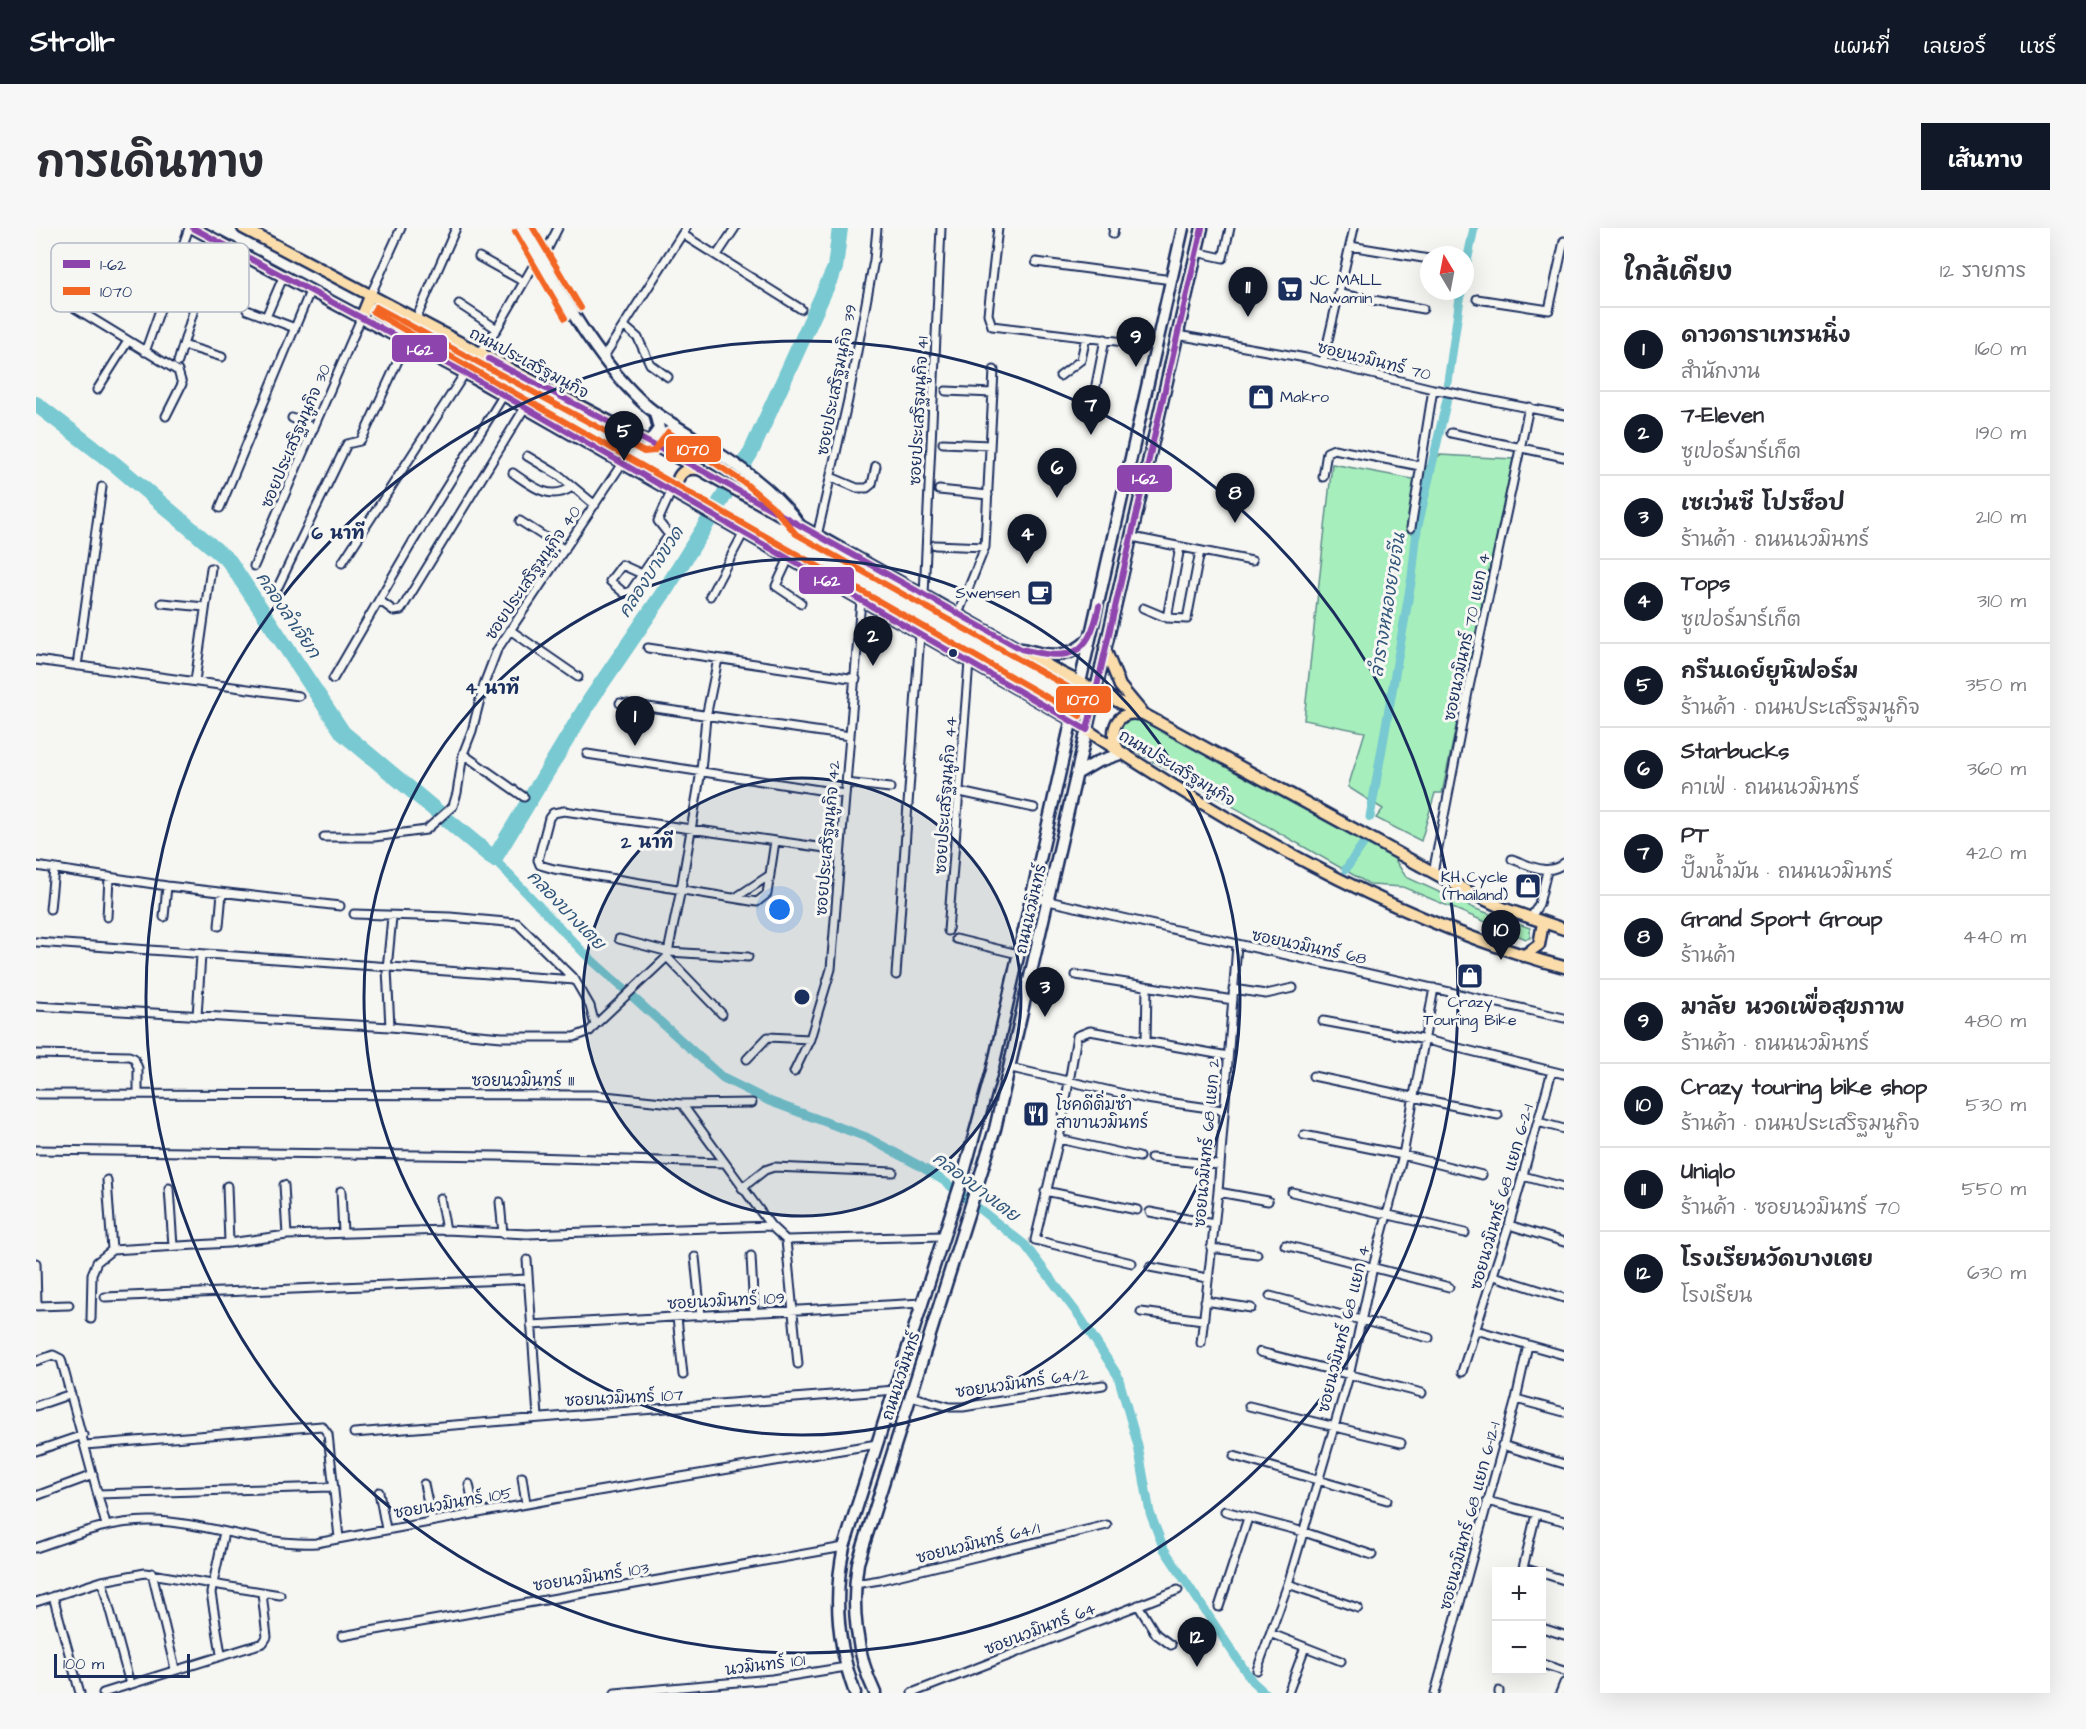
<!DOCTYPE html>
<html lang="th">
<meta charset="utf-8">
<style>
body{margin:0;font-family:"Architects Daughter","Playpen Sans Thai",sans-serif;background:#f7f7f7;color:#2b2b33}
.controls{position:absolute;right:18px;bottom:18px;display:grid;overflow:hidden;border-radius:0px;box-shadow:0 6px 24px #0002}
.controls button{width:54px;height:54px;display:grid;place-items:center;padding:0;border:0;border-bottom:2px solid #e1e1e2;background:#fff;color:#2b2b33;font:30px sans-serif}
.compass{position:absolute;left:1384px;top:18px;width:54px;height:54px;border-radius:50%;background:#fff;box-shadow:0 6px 24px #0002;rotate:350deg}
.scale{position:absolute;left:18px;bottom:15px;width:136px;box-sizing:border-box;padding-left:6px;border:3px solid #1b2f5e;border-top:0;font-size:16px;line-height:21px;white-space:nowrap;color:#1b2f5e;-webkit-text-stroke:4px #f6f6f2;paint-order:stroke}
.you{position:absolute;left:744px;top:682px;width:21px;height:21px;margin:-15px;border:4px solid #fff;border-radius:50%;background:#1a73e8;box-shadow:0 0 0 9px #1a73e833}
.badge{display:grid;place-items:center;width:39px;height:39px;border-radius:50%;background:#111827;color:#fff;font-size:20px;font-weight:700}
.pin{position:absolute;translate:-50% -50px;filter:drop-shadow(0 2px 3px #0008)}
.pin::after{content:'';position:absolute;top:32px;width:21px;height:18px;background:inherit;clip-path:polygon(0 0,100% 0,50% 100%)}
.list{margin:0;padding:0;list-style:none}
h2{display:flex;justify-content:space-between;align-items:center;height:78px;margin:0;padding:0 24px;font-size:26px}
h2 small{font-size:20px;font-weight:400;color:#7c7c81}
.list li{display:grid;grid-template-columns:39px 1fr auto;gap:18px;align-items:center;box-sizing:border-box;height:84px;padding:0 24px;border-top:2px solid #e1e1e2}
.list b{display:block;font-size:22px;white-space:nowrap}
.list p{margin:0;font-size:20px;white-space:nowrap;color:#7c7c81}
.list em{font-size:20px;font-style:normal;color:#7c7c81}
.map{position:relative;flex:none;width:1528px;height:1465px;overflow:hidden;border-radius:0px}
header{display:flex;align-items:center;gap:36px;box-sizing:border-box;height:84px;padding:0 30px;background:#111827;color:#fff}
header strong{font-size:28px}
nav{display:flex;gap:33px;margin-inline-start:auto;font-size:21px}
.intro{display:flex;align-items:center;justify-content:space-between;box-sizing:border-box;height:144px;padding:0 36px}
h1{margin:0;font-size:42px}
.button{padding:15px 27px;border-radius:0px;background:#111827;color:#fff;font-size:21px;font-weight:700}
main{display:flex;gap:36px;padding:0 36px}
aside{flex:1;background:#fff;border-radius:0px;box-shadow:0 6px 24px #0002}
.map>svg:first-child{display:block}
.green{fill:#a6eebb;stroke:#608e8c;stroke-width:1.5}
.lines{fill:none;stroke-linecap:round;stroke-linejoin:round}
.canal{stroke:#78c9d1;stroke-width:9}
.river{stroke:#78c9d1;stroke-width:16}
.minor-casing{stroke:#1b2f5e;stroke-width:11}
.secondary-casing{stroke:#1b2f5e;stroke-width:15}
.primary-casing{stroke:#1b2f5e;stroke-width:15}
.minor{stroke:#f6f6f2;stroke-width:7}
.secondary{stroke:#f6f6f2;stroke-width:10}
.primary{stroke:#fbddab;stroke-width:10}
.bus-1-casing{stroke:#f6f6f2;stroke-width:10}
.bus-2-casing{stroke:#f6f6f2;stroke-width:10}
.bus-1{stroke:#8e44ad;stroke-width:6}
.bus-2{stroke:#f26522;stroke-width:6}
.ring{fill:none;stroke:#1b2f5e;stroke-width:3}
.bus-dot{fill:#1b2f5e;stroke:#f6f6f2;stroke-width:2}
.labels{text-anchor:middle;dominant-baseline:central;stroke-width:6;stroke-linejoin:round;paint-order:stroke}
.poi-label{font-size:16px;fill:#1b2f5e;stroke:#f6f6f2;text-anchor:start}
.street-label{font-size:16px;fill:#1b2f5e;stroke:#f6f6f2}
.water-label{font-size:18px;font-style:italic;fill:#32567b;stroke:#f6f6f2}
.key{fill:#f6f6f2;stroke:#b4bac6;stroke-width:1.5}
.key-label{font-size:16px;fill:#1b2f5e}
.centre{fill:#1b2f5e;stroke:#f6f6f2;stroke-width:3}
.ring-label{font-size:18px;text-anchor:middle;font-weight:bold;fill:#1b2f5e;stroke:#f6f6f2;stroke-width:6;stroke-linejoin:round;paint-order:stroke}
.line-badge{stroke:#f6f6f2;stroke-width:2}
.badge-label{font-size:16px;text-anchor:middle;font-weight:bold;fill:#fff}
</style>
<header>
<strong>Strollr</strong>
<nav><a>แผนที่</a><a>เลเยอร์</a><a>แชร์</a></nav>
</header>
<div class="intro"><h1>การเดินทาง</h1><a class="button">เส้นทาง</a></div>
<main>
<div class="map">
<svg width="1528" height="1465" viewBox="0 0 1528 1465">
<rect width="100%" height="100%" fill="#f6f6f2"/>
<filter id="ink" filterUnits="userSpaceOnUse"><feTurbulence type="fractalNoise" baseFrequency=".0167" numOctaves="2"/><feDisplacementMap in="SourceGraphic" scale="12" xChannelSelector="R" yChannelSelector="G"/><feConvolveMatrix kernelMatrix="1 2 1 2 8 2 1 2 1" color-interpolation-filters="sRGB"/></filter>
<g filter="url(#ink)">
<path class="green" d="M1404 227 1477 231 1406 565H1399L1385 613 1340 590 1347 581 1312 559 1329 504 1268 492 1296 236 1376 251Z
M1100 488 1354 624 1370 649 1440 681 1494 700V710L1490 711 1367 659 1335 657 1085 515 1082 506 1086 493Z"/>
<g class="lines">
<path class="canal" d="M1429 43 1438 0
M1412 154 1425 63
M1334 589 1376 349 1381 302 1411 171
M458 631 549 726 687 850 733 873 830 909 884 938 908 953 989 1017 1044 1089 1082 1148 1102 1218 1114 1285 1128 1321 1216 1453 1229 1465
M1310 641 1329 613"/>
<path class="river" d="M0 176 81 238 193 333 307 505 458 631 555 471 630 361 715 224 799 40 804 0"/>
<defs>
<path id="minor" d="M962 0 952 86 956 98 1121 118
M646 6 765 81
M1077 6 1078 0
M1314 18 1393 31
M1160 24 1187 30 1194 0
M681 27 699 0
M443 29 488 54
M506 32 522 0
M1000 34 1136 52
M165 59 206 72
M335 66 365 0
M1304 66 1387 81
M1441 71 1513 82 1528 13
M29 74 142 143 146 156 130 188
M423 76 461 101
M211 82 259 100
M230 89 248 47
M380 91 420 0
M588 98 602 110 614 136 632 149
M1141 107 1270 130 1397 161 1528 187
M147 117 186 129
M109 124 153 0
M443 126 462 99 503 28
M567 130 650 0
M142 134 179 11
M1287 134 1318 0
M1024 148 1045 132 1050 109
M61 162 92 113
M1059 162 1069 111
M910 163 957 165
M256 190 278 200
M1415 205 1528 229
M907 215 954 217
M491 228 524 248 559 277
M477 245C496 258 514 274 536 259
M795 249 821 260H831L836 256 840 238
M1287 249 1291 224 1298 221 1384 238
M903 262 952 267
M184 280 275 61
M484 293 529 322
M1375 300 1397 161
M781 308 812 172 838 32 841 0
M1096 309 1216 333
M899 317 949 319
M753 330 740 358 765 375
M306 335 429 145
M218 338 326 88
M606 346 586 337 574 353 588 365 594 364 633 307 622 293 635 264
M240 363 311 216 324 213 327 209 371 113
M888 367 905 0
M674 368 708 304
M343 372 358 383 365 382 488 181
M126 375 169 379
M1107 380 1131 390 1151 391 1164 323
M922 386 949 319 958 142
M1131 390 1144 319
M474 402 542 449
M612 420 820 451
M0 432 263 468
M41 438 66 259
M297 451 376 315 467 168
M159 453 175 340
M584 475 814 508
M427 526 488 569
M551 526 809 566
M810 555 854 560
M924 564 998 580
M288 609H338L390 602 417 578 421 565 427 526 436 503 448 456 461 422 585 237
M739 613 731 666 721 674 518 641 504 637 502 632 513 590 517 585 528 583 803 622
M1476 631C1493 637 1512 649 1528 635
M0 638 131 658 304 678
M1397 645 1432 464 1493 179
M995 669 1528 790
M699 670 734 647
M14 681 18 641
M71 689 73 649
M128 689 131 658
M1494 691 1503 676 1511 643
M183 698 186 665
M912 703 933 434
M583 711 633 724 712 729
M920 711 982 726
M0 714 539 752
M631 729 686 786
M860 747 884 406
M1040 747 1197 772
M1197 761 1230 766 1257 760
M0 778 354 799 466 809H538L554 803 559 797 554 778 539 752 481 695 414 689 318 686
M161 788 165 727
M1287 793 1390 812 1528 846
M559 797 631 729 645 661 665 543 670 489 682 431
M354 799 351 741 356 689
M1110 814 1111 759
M0 826 93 828 98 830 102 840V866
M711 831 732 809 774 811
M975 840 1110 871 1187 882
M758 844 774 811 795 741 825 372
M1277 848 1462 887
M0 866 559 867 646 876 716 875
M646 876 735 998 750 1012 907 1008
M1502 894 1528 901
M1268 907 1367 927 1446 947
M1023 911 1103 929
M0 922 461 928 687 935
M1115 930 1183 937
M1487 948 1528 959
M71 952 76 1022
M248 957 251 1007
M191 958 193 1015
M133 960 137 1018
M706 960 729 942 738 939 857 944
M305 963 307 1005
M1009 963 1101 982
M1182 964 1232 973
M1256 964 1429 1005
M404 970 410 1002
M464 974 467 1006
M1114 984 1178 996
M1473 997 1528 1014
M750 1012 762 1136
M1249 1017 1413 1059
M1175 1020 1221 1026
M715 1028 718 1085
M659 1029 665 1088
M491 1032 502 1189
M0 1035 1 1078
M1096 1035 999 1012 1023 911 1041 808 1054 803 1192 828
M1114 1039 1171 1050
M1458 1048 1528 1070
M1234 1068 1393 1110
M69 1069 492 1051
M1169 1073 1215 1080
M0 1078 33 1077
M1105 1084 1167 1092
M641 1089 647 1147
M55 1091 56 1046 61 1034 76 1022 193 1015 251 1007 410 1002 491 1006 735 998
M495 1097 886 1075
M1440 1102 1528 1127
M1165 1115 1182 964 1201 717
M1224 1124 1386 1165
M0 1133 17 1127 25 1131 70 1297
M1426 1144 1473 997 1516 843
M874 1168 914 1179H927L1067 1157
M1480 1171 1528 1184
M0 1178 35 1166
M1213 1178 1365 1215
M318 1205 859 1162
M49 1217 286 1198 292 1206 303 1310
M1466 1217 1528 1236
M0 1223 47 1207
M1198 1228 1351 1272
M486 1249 490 1276
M388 1256 396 1293
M433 1256 439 1285
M343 1264 350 1301
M62 1266 295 1259
M0 1268 57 1247
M1451 1273 1528 1293
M1189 1283 1268 1304 1336 1327
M0 1320C38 1307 75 1292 116 1293 171 1294 224 1318 280 1315L556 1264 841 1216
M1487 1340 1500 1344
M1486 1344 1500 1286
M116 1345 139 1441
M1506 1345 1528 1352
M66 1353 94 1456
M819 1356 844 1352 1071 1297
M1252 1356 1322 1380
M17 1368 44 1465
M0 1374 66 1353 109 1345 244 1367
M1102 1377 1120 1406 1135 1417
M1183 1379 1212 1290
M1506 1400 1528 1407
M1236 1406 1305 1433
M306 1408 808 1319
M185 1426 175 1365 188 1304
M1506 1436 1528 1443
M1221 1442 1252 1356 1313 1148 1337 1039 1367 927 1398 760
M67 1465 227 1415 231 1409 226 1365
M579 1465 736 1451 810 1439
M876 1465 1142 1362
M1252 1465 1269 1419
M1399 1465 1480 1171 1492 1117
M1463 1465V1463
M1524 1465 1528 1455"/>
<path id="secondary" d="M487 0C522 60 559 133 612 179 625 190 642 199 657 209 697 234 738 260 765 299
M612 216 623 201 619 184
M986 421C1013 428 1032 433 1054 410
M1042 545 1061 534 1084 526
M819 1465C801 1416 797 1369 808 1319L927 948 957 839 1147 0
M839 1465C820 1426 815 1377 822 1335L959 901 1166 0"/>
<path id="primary" d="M157 0 429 145 1036 492C1184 591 1355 693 1528 739
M207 0 665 242 1027 446 1111 488 1433 664 1469 681 1528 701
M326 88 335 66
M645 269C635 255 644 239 661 241
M1069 421 1084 458 1104 482
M1083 523C1072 506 1079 482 1102 486
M1487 728 1503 717 1507 695"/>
</defs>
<use href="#minor" class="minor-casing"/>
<use href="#secondary" class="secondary-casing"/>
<use href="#primary" class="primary-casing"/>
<use href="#minor" class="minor"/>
<use href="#secondary" class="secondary"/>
<use href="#primary" class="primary"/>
<defs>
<path id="bus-1" d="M157 0 429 145 1051 502 1166 0
M453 131 665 242 985 421C1034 433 1052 430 1063 378"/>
<path id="bus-2" d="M497 0 545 80
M479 4 529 90
M340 79 608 224 618 223 632 204 710 256 736 278 760 306 1048 468 1044 488 337 84Z"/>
</defs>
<use href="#bus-1" class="bus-1-casing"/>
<use href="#bus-2" class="bus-2-casing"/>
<use href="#bus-1" class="bus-1"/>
<use href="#bus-2" class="bus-2"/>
</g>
</g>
<circle cx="766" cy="769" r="219" fill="#1b2f5e" fill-opacity=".12"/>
<g class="ring">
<circle cx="766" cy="769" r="219"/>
<circle cx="766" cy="769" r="438"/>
<circle cx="766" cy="769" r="656"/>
</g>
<defs>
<symbol id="supermarket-square" viewBox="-11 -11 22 22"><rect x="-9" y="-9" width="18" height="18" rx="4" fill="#1b2f5e" stroke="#f6f6f2"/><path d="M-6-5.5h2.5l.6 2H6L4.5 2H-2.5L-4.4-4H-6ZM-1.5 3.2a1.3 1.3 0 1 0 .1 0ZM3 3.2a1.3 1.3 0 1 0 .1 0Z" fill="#fff"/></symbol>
<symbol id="shop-square" viewBox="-11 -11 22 22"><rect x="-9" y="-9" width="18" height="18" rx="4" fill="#1b2f5e" stroke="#f6f6f2"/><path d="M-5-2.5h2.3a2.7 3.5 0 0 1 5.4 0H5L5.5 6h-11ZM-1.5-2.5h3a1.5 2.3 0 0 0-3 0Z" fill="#fff"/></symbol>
<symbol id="cafe-square" viewBox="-11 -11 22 22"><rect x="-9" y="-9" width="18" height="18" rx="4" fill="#1b2f5e" stroke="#f6f6f2"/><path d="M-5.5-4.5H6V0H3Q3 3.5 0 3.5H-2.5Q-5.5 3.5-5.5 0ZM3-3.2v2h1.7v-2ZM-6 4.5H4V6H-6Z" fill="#fff"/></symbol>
<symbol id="restaurant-square" viewBox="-11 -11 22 22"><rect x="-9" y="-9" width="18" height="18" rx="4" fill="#1b2f5e" stroke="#f6f6f2"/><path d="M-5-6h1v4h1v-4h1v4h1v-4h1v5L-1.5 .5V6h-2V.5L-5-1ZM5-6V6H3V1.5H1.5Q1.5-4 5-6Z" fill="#fff"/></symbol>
</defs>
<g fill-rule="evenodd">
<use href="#supermarket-square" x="1239" y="46" width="30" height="30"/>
<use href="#shop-square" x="1210" y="154" width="30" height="30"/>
<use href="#cafe-square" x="989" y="350" width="30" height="30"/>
<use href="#shop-square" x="1477" y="643" width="30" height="30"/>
<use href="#shop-square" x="1419" y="733" width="30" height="30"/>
<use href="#restaurant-square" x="985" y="871" width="30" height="30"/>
</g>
<circle class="bus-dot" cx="917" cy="425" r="5"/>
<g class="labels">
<g class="poi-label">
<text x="1274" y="52">JC MALL<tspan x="1274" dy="18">Nawamin</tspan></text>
<text x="1244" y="169">Makro</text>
<text x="984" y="365" text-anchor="end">Swensen</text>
<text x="1472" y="649" text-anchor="end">KH Cycle<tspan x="1472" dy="18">(Thailand)</tspan></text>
<text x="1434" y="774" text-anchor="middle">Crazy<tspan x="1434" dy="18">Touring Bike</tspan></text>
<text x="1020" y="877">โชคดีติ่มซำ<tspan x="1020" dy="18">สาขานวมินทร์</tspan></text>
</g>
<g class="street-label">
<text transform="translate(1338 133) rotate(14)">ซอยนวมินทร์ 70</text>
<text transform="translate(493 135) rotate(28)">ถนนประเสริฐมนูกิจ</text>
<text transform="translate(801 152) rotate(-79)">ซอยประเสริฐมนูกิจ 39</text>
<text transform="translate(883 183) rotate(-87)">ซอยประเสริฐมนูกิจ 41</text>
<text transform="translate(260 208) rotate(-67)">ซอยประเสริฐมนูกิจ 30</text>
<text transform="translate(497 345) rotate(-56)">ซอยประเสริฐมนูกิจ 40</text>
<text transform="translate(1431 409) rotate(-78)">ซอยนวมินทร์ 70 แยก 4</text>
<text transform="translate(1141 540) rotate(31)">ถนนประเสริฐมนูกิจ</text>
<text transform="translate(910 567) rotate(-86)">ซอยประเสริฐมนูกิจ 44</text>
<text transform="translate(792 610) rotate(-85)">ซอยประเสริฐมนูกิจ 42</text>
<text transform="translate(995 681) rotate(-77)">ถนนนวมินทร์</text>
<text transform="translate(1273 719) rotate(12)">ซอยนวมินทร์ 68</text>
<text x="487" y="853">ซอยนวมินทร์ 111</text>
<text transform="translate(1171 915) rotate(-85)">ซอยนวมินทร์ 68 แยก 2</text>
<text transform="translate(1466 969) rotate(-74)">ซอยนวมินทร์ 68 แยก 6-2-1</text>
<text transform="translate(690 1073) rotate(-3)">ซอยนวมินทร์ 109</text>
<text transform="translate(1308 1101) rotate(-76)">ซอยนวมินทร์ 68 แยก 4</text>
<text transform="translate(865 1148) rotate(-72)">ถนนนวมินทร์</text>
<text transform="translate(986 1155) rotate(-8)">ซอยนวมินทร์ 64/2</text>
<text transform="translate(588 1170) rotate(-3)">ซอยนวมินทร์ 107</text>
<text transform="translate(417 1275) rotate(-10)">ซอยนวมินทร์ 105</text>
<text transform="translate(1434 1288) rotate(-75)">ซอยนวมินทร์ 68 แยก 6-12-1</text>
<text transform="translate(942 1315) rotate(-14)">ซอยนวมินทร์ 64/1</text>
<text transform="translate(555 1349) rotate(-9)">ซอยนวมินทร์ 103</text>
<text transform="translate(1004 1401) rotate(-21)">ซอยนวมินทร์ 64</text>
<text transform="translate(729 1437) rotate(-7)">นวมินทร์ 101</text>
</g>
<g class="water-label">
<text transform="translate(615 344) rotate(-57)">คลองบางขวด</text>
<text transform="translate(1352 377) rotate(-81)">ลำรางหนองยายจีน</text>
<text transform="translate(252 387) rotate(56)">คลองลำเจียก</text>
<text transform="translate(530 682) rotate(46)">คลองบางเตย</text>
<text transform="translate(940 959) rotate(37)">คลองบางเตย</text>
</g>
</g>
<rect x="15" y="15" width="198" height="69" rx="9" class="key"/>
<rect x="27" y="32" width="27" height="8" fill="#8e44ad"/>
<rect x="27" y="59" width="27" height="8" fill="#f26522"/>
<g class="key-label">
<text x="64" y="42">1-62</text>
<text x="64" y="69">1070</text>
</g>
<circle cx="766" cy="769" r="9" class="centre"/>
<g class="ring-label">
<text x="302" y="311">6 นาที</text>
<text x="456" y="466">4 นาที</text>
<text x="611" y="620">2 นาที</text>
</g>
<g class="line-badge">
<rect x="355" y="106" width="57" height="29" rx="6" fill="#8e44ad"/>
<rect x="629" y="207" width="57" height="28" rx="6" fill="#f26522"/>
<rect x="1080" y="236" width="57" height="29" rx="6" fill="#8e44ad"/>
<rect x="762" y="338" width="57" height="29" rx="6" fill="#8e44ad"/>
<rect x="1019" y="457" width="57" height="29" rx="6" fill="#f26522"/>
</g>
<g class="badge-label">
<text x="384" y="127">1-62</text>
<text x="657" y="227">1070</text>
<text x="1109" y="256">1-62</text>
<text x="791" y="358">1-62</text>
<text x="1047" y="477">1070</text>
</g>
</svg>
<div class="controls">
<button>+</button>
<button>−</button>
</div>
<svg class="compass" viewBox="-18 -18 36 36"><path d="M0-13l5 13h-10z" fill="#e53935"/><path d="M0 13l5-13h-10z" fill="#7c7c81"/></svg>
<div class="scale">100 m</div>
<div class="you"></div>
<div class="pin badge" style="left:599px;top:518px">1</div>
<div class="pin badge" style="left:837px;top:438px">2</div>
<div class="pin badge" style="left:1009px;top:789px">3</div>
<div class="pin badge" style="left:991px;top:336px">4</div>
<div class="pin badge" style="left:588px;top:233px">5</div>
<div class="pin badge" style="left:1021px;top:270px">6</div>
<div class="pin badge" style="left:1055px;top:207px">7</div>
<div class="pin badge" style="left:1199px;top:295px">8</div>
<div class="pin badge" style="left:1100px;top:139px">9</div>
<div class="pin badge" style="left:1465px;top:732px">10</div>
<div class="pin badge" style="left:1212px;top:89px">11</div>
<div class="pin badge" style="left:1161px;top:1439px">12</div>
</div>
<aside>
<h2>ใกล้เคียง<small>12 รายการ</small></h2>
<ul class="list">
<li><span class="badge">1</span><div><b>ดาวดาราเทรนนิ่ง</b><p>สำนักงาน</p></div><em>160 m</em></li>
<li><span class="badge">2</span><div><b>7-Eleven</b><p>ซูเปอร์มาร์เก็ต</p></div><em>190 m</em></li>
<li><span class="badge">3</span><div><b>เซเว่นซี โปรช็อป</b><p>ร้านค้า · ถนนนวมินทร์</p></div><em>210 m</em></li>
<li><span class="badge">4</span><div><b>Tops</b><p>ซูเปอร์มาร์เก็ต</p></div><em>310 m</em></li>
<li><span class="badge">5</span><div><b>กรีนเดย์ยูนิฟอร์ม</b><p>ร้านค้า · ถนนประเสริฐมนูกิจ</p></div><em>350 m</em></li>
<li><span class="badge">6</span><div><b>Starbucks</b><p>คาเฟ่ · ถนนนวมินทร์</p></div><em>360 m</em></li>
<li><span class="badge">7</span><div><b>PT</b><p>ปั๊มน้ำมัน · ถนนนวมินทร์</p></div><em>420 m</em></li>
<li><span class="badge">8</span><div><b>Grand Sport Group</b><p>ร้านค้า</p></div><em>440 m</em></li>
<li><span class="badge">9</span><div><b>มาลัย นวดเพื่อสุขภาพ</b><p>ร้านค้า · ถนนนวมินทร์</p></div><em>480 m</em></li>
<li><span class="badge">10</span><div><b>Crazy touring bike shop</b><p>ร้านค้า · ถนนประเสริฐมนูกิจ</p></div><em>530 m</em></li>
<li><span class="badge">11</span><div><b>Uniqlo</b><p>ร้านค้า · ซอยนวมินทร์ 70</p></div><em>550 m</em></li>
<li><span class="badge">12</span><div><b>โรงเรียนวัดบางเตย</b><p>โรงเรียน</p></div><em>630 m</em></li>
</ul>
</aside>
</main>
